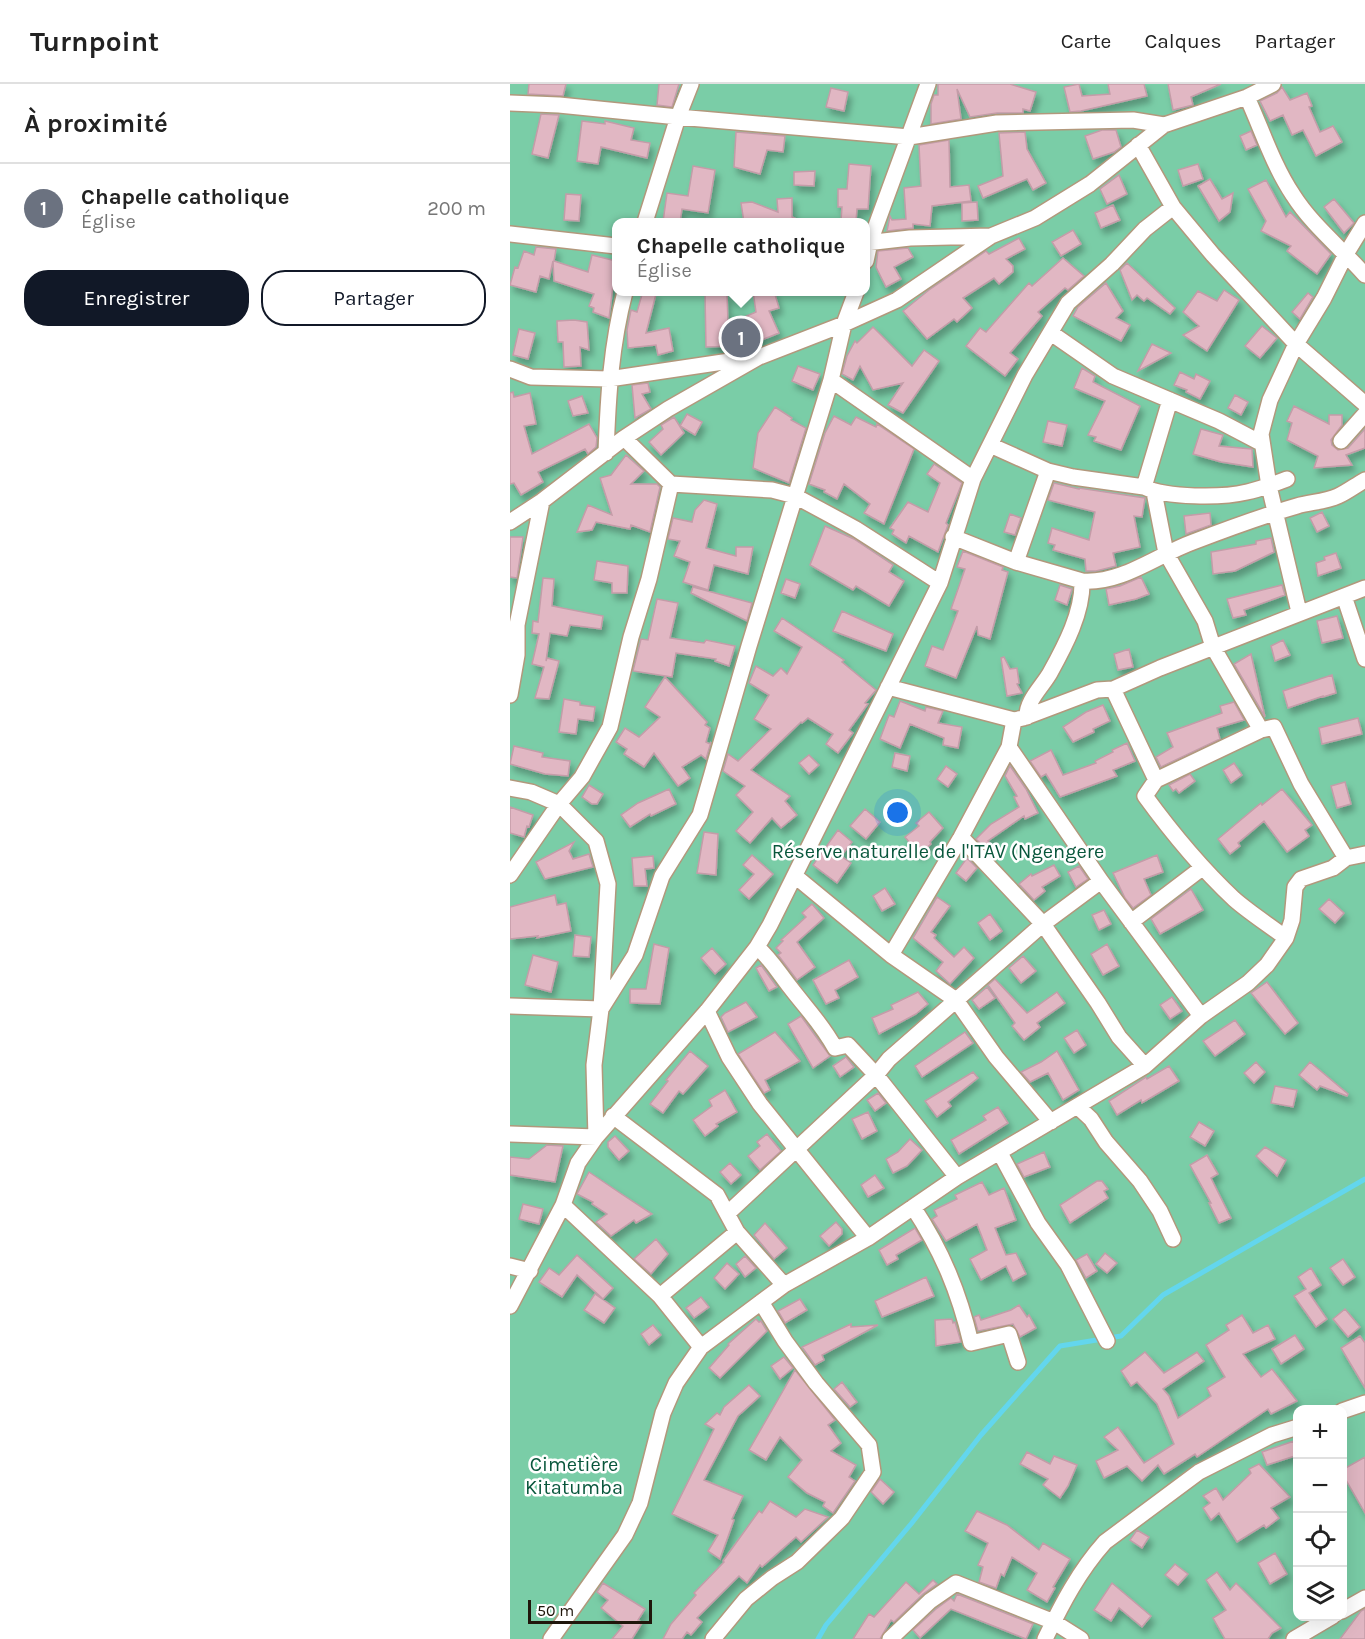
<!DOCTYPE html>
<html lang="fr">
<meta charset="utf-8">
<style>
body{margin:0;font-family:Karla,sans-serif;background:#f6f6f6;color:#222}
.controls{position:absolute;right:18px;bottom:18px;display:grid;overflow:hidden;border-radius:12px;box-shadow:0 6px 24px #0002}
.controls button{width:54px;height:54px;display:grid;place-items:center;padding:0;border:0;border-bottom:2px solid #e0e0e0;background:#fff;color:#222;font:30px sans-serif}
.scale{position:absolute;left:18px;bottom:15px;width:124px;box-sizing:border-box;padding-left:6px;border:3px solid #20160b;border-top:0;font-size:16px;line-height:21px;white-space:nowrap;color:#20160b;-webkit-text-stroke:4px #fff;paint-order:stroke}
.you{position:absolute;left:388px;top:729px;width:21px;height:21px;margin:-15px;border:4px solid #fff;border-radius:50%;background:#1a73e8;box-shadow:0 0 0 9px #1a73e833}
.badge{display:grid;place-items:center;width:39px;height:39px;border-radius:50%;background:#111827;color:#fff;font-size:20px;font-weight:700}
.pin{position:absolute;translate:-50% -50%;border:3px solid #fff;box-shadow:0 2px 6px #0006}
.popup{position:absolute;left:102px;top:134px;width:258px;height:78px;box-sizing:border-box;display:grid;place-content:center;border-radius:12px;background:#fff;filter:drop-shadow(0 2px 4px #0005);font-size:20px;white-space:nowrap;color:#767676}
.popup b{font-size:22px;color:#222}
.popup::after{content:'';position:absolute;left:50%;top:100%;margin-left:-12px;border:12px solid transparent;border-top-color:#fff}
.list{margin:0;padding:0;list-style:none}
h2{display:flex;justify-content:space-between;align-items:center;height:78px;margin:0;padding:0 24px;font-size:26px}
h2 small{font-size:20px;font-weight:400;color:#767676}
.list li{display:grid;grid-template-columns:39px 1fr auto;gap:18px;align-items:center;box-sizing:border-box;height:90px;padding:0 24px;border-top:2px solid #e0e0e0}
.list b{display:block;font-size:22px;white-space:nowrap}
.list p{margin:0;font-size:20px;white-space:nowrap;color:#767676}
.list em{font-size:20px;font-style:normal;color:#767676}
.actions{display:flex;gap:12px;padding:18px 24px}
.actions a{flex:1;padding:14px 0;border:2px solid #111827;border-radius:24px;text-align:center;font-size:21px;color:#111827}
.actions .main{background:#111827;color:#fff}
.icon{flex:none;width:33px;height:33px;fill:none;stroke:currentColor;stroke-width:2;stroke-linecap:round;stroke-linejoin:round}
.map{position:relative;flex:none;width:855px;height:1555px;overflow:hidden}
header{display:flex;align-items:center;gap:36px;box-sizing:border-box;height:84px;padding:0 30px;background:#fff;border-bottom:2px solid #e0e0e0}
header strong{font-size:28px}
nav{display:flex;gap:33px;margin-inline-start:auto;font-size:21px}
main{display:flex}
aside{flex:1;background:#fff}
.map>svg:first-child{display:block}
.green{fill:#7acda7;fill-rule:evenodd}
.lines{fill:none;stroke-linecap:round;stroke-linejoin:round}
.stream{stroke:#63d6ed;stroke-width:5}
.building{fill:#e1b7c3;stroke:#c49ca8;stroke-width:1.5;filter:url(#shadow)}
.minor-casing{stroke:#b2987c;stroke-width:18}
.minor{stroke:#fff;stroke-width:15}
.labels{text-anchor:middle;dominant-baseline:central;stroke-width:5;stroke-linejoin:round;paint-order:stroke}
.park-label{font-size:20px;fill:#09573c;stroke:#fff}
</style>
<header>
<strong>Turnpoint</strong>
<nav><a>Carte</a><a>Calques</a><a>Partager</a></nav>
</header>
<main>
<aside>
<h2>À proximité<small></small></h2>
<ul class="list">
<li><span class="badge" style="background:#6b7280">1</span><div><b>Chapelle catholique</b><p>Église</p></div><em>200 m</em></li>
</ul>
<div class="actions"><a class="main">Enregistrer</a><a>Partager</a></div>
</aside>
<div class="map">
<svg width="855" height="1555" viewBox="0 0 855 1555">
<defs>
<filter id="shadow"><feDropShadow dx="3.5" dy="6" stdDeviation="3" flood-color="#0004"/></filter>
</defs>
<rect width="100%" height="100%" fill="#fde1c3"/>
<path class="green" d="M0 0H855V1555H0ZM106 138H356V208H106ZM788 1326H832V1532H788Z"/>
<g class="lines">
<path class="stream" d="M308 1555 316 1541 401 1440 471 1351 550 1262 611 1252 653 1211 855 1095"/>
</g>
<path class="building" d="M19 0H56L53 12 18 10Z
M149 0H169L162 23 147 21Z
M428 0H500L526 8 520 27 513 25V29H487L460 33 447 5 451 35 421 40V20L424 11H428Z
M569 0 572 12 600 10 598 0H634L637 12 571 27 560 28 554 3Z
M658 0H711L681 13 683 21 663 26Z
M772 3 780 16 797 9 802 22 799 23 810 48 823 42 832 58 806 72 793 46 782 51 773 31 760 37 750 17 767 9Z
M321 4 338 8 334 27 316 23Z
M31 30 49 31 38 74 22 70Z
M72 37 95 40V37L124 44 121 56 140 59 137 74 91 63 88 80 67 77Z
M592 46H606L611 63 604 68 583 75 575 52Z
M741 47 747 61 736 66 730 52Z
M226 48 275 52 273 68 257 66 250 90 224 83Z
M515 48 517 65 536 99 523 106 517 95 473 114 468 102 493 92 489 49Z
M439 56 440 103 459 101 461 117 422 122 420 142 403 140V144L377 147 380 132 382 136 396 135 394 104 411 102 409 61Z
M339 80 361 82 358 125H347L346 137H331L332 123H328V105H337Z
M688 80 693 95 673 102 668 86Z
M183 82 205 86 198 129 172 125 170 138H153L157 109 178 112Z
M305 87 304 102 284 101V88Z
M609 91 617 110 597 120 590 105Z
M700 95 712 115 723 109 720 128 709 137 688 102Z
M756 96 776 133 780 128 821 170 807 190 777 167 781 162 751 147 756 137 738 105Z
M56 110 71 111 69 137 54 136Z
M282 114V133L293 138H234L231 119 242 118 268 128 267 115Z
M824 115 844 139 834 149 814 123Z
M467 118 468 136 452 137V119Z
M603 121 610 136 591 144 585 129Z
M563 146 571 160 551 172 542 158Z
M509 154 515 165 496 175 503 182V188L489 200 484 194 453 214 462 224 447 238 444 235 417 255 393 227 419 206 476 167 479 170Z
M26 163 46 165 44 177 78 188 82 171 106 177 99 234 83 228 84 224 79 222 84 210 44 197 43 177 39 195 30 192 26 208 0 201 5 183 8 184 14 167 24 171Z
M398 164 403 173 384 183 391 195 376 203 366 183 368 167Z
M553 174 574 192 558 206 555 204 528 228 532 232 500 269 508 275 495 292 456 262 470 244 476 248 519 199 522 202Z
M617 179 665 224 660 230 637 214 634 217 627 211 622 216 610 186Z
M596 199 613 227 606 234 620 241 611 257 563 232 568 223Z
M714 206 729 216 697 267 673 251 689 242 673 228 688 207 707 217Z
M133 207 146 210 136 249 159 244 163 267 148 271 146 261 118 264 117 246 121 226 127 228Z
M243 207H264L269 224 259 227 269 249 229 265 228 262 196 263 195 210 217 209 218 240 246 228Z
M798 209 803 213 790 235 782 228Z
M64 236 77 238 79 266 70 263 71 282 54 283 53 258H48L47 237Z
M752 242 767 254 750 274 735 262Z
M363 243 402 282 414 266 429 277 393 329 378 321 393 299 363 306 350 282 343 296 332 290 337 272 345 257 347 259Z
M9 245 25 249 18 275 3 271Z
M642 260 661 269 628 287Z
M288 282 310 290 303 306 282 297Z
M572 284 585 292 583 298 630 322 611 366 584 357 586 353 578 351 595 317 564 304Z
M670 288 684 295 686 290 700 297 690 315 676 308 677 306 664 301Z
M138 299 140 308 132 310 141 325 125 334 122 301Z
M3 308 4 313 20 309 26 340 14 342 22 370 79 340 87 354 86 363 78 370 75 365 28 388 33 398 11 411 4 399 0 400V309Z
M725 311 738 318 731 331 718 324Z
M72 312 78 329 63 332 58 317Z
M784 322 819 340V331H832V341L821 356 822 361 828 366 838 364 855 345V364L836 371 842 381 804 384 808 372 777 356 782 339 777 337Z
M265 323 282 334 281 336 296 344 279 399 243 384 248 349Z
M177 330 192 338 185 351 170 342Z
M324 332 341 341 346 333 366 343 367 340 404 365 374 440 354 429 360 420 334 400 327 415 314 408 315 406 299 400 315 349Z
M164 333 174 349 151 371 139 358 153 345 151 341Z
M538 337 557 341 552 362 533 358Z
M691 345 713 351 709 362 742 365 743 383 711 378 683 370Z
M116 371 134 387 121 400H147L150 403 140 448 121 441 120 445 86 438 82 446 67 448 78 421 102 431 90 394 101 391Z
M424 380 452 399 436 439 438 441 428 468 399 452 396 459 382 450 384 446 380 444 398 418 418 428 430 399 417 390Z
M544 399 569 405V404L635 414 632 433 624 432 630 463 603 469 606 482 586 487H576L575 475 543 466 545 461 538 459 542 444 579 456 585 428 538 416Z
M194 416 207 420 196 464 226 472V463H243L238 490 204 481 198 506 173 498 180 478 164 472 170 457 158 455 163 434 182 438 185 426Z
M812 428 819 442 807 448 800 434Z
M700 429 701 441 676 450 674 432Z
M500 430 511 434 505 451 494 448Z
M315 442 344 455 383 481 379 488 394 497 379 522 346 502 343 506 300 481Z
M0 453H13L7 494 0 493Z
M761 454 764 468 725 487 703 490 701 468 746 460V457Z
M453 467 493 483 492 486 498 488 480 555 468 551 467 542 446 594 415 582 422 562 433 566 448 527 441 525 455 485 447 483Z
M826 469 831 484 808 492 806 479 815 476 814 473Z
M87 477 118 482 117 509H102V499L84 496Z
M631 493 639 510 626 515 599 521 596 505 610 502Z
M33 494 44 495 42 522 93 532 91 545 60 541 57 552 40 549 36 577 37 574 49 577 39 615 25 614 34 583 22 580 29 550 22 549 23 537 28 538Z
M276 495 290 500 285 514 271 509Z
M550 501 562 505 557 521 545 516Z
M772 501 775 511 734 526 736 531 723 534 717 515Z
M183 503 242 519 237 537 181 509Z
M147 515 168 519 160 554 194 559 196 556 225 562 219 582 205 577 206 575 166 569 162 593 123 587 131 555 138 556Z
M332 527 383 550 376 567 323 547Z
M827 532 833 554 812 559 807 537Z
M272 534 334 576 332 578 366 606 355 619 358 620 339 646 343 649 328 669 316 660 323 650 298 634 292 639 291 638 241 686 280 712 275 717 287 731 271 744 262 734 240 759 226 747 243 728 226 711 235 702 213 687 218 670 228 677 261 645 244 635 259 611 239 599 246 582 263 592 271 584 277 590 292 563 264 547Z
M773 556 780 571 765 577 761 562Z
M619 565 623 583 608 586 604 570Z
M741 570 755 633 724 580Z
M494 573 500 585 507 584 509 599 507 600 512 609 497 612 491 574Z
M822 591 826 609 813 613V612L778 624 773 607Z
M155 593 197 638 195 641 200 644 196 658 200 660 201 658 196 675 191 671 172 683 180 694 168 702 144 669 134 683 114 670 117 665 106 658 115 644 129 653 150 633 135 623Z
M54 615 70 618V621L85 623 83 637 68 635 66 650 49 648Z
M390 617 415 627 416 623 433 627 428 639 452 643 448 664 433 661 434 654 400 640 390 664 370 655 379 631 384 633Z
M724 618 734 636 707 644 710 655 651 683 646 673 663 663 657 649 712 629 710 622Z
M593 621 600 637 583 645 584 648 563 658 553 643 576 628Z
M848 634 852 650 812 660 809 644Z
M617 659 625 677 603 686 607 692 550 713 536 690 531 693 520 677 541 666 553 691 586 679 585 677 603 668 602 666Z
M4 662 33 669 32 673 60 677 58 692 35 690 0 680Z
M385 669 400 672 397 687 382 683Z
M299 671 309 681 299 690 289 679Z
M724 679 732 691 721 699 713 686Z
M436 682 447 690 438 703 427 695Z
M500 682 516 705 528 729 515 735 514 732 478 757 483 763 479 768 466 755 481 740 509 723 504 713 507 712 495 692Z
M680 690 685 697 669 709 666 705 663 707 659 701Z
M835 698 841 720 827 724 821 702Z
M79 701 93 710 87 720H82L72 713Z
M159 705 166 720 141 732 140 730 120 743 111 731 128 719Z
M772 705 802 741 795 746 799 752 777 768 754 737 728 759 730 762 720 770 708 755 751 719 752 721Z
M0 723 23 731 19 743 17 742 14 753 0 749Z
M355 725 370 738 356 755 340 742Z
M419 728 433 744 420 758 421 760 409 770 395 753 409 742 406 739Z
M328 746 342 758 331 772 341 779 327 799 303 781Z
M194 748 208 750 206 791 187 789Z
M64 758 59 767 63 775 79 770 83 783 35 795 26 778Z
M242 771 263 790 239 815 229 806 244 790 233 781Z
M647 771 653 788 634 795 641 811 623 824 615 814 603 789Z
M143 772 144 784 135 785 137 802H124L122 774Z
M457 774 467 784 456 797 446 789Z
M544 781 550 792 532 803 535 807 524 816 509 800 521 790 522 792Z
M569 782 578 795 566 803 558 788Z
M375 804 385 820 372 827 363 812Z
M681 805 693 826 650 850 641 835Z
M45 811 47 821 56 819 61 847 27 854 28 852 0 855V823Z
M427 813 440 822 421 848 426 851 424 854 444 873 454 863 464 874 440 900 426 887 433 878 403 854Z
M819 815 834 829 825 839 809 825Z
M302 820 314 834 287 858 305 883 287 896 268 871 271 869 266 864 273 857 271 856 296 833 292 829Z
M594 826 601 840 589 846 582 831Z
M480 830 492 847 480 856 468 839Z
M65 851 81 853 79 873 63 872Z
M144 860 159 864 150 920 120 919V905H136Z
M597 860 609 882 593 891 581 870Z
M202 864 216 880 205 890 191 874Z
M23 871 48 878 41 908 15 901Z
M513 872 526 887 511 899 499 884Z
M339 876 348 893 325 906 329 914 316 920 303 896Z
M251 881 267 903 259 907 246 884Z
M485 895 517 929 547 908 555 919 527 939 530 943 514 956 502 942 505 939 478 901Z
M757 898 788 939 775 950 741 909Z
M477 903 485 914 469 925 462 916Z
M408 908 418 920 406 930 369 950 362 934 383 925 381 921Z
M662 913 672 927 660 935 650 921Z
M236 918 247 933 218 948 211 933 215 929Z
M291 932 320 972 303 984 278 940Z
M725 936 735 950 705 972 693 957Z
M567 946 576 961 564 969 554 954Z
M265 948 290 977 255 996 260 1006 254 1009 228 970Z
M455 948 463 959 412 993 405 982Z
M180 967 198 982 173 1010 169 1007 153 1029 140 1020 158 997 156 996Z
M547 967 569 1006 553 1016 538 989 520 998 511 988 531 978Z
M336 973 344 983 330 993 323 982Z
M746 978 755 988 744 999 734 989Z
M800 978 838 1010 837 1012 810 1002 807 1006 789 991Z
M659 982 669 997 632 1019 631 1016 607 1031 599 1017 636 993 637 995Z
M463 988 468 994 438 1018 441 1022 427 1033 415 1017Z
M765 1002 787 1006 783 1023 761 1019Z
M215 1006 227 1028 206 1040 208 1042 195 1052 183 1036 202 1022 199 1016Z
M368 1009 376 1019 365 1027 357 1016Z
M488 1023 498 1039 449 1070 441 1056 476 1036 473 1032Z
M358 1028 367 1047 352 1055 342 1035Z
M689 1038 704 1047 695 1062 680 1053Z
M257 1050 271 1067 250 1086 238 1072 250 1062 247 1058Z
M105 1052 119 1067 109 1076 98 1063V1058Z
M400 1055 412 1066 397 1082 383 1089 376 1075 388 1068Z
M37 1061 53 1062 45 1098 0 1091V1073L19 1075Z
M755 1063 776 1076 767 1092 746 1072Z
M534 1068 540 1083 514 1093 507 1080Z
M697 1071 708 1090 701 1094 721 1134 709 1139 699 1119H701L680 1081Z
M220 1079 231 1091 221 1100 210 1088Z
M79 1088 110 1109 142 1130 126 1139 124 1136 101 1152 86 1138 97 1130 82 1120 83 1118 67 1110Z
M365 1091 374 1104 358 1113 351 1101Z
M587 1097H592L598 1105 594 1107 598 1114 560 1139 550 1121Z
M472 1098 479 1111 494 1104 506 1136 485 1144 496 1171 506 1169 516 1190 503 1197 496 1182 471 1196 460 1175 477 1166 467 1140 436 1157 422 1135 427 1132 424 1126 447 1115 445 1111Z
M13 1120 33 1125 29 1140 9 1135Z
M326 1138 332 1145V1150L319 1162 310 1152Z
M255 1139 277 1164 264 1175 244 1151Z
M405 1144 412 1156 386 1171 388 1175 377 1181 369 1166Z
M146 1155 158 1170 141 1190 124 1175Z
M595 1169 607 1179 597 1189 586 1180Z
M577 1170 587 1187 576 1194 566 1176Z
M67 1171 103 1204 93 1215 67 1191 52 1213 29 1198 39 1184 49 1191Z
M235 1172 246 1184 235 1193 226 1180Z
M833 1175 845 1193 833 1201 820 1184Z
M217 1179 229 1190 215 1205 204 1194Z
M801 1184 811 1201 799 1209 817 1235 806 1243 784 1212 796 1205 788 1193Z
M416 1193 424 1212 372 1233 365 1217Z
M85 1210 105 1224 94 1239 74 1226Z
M191 1213 199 1223 184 1234 176 1224Z
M290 1215 297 1226 275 1239 268 1227Z
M509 1221 517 1233 519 1231 526 1244 510 1253 503 1240 468 1247 464 1233 469 1231 471 1236 501 1226Z
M835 1225 850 1243 838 1253 823 1235Z
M732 1231 743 1249 758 1241 765 1255 733 1270 751 1293 762 1285 787 1317 761 1330 758 1325 687 1373 685 1370 654 1390 648 1381 632 1397 617 1382 594 1394 586 1377 608 1366 594 1353 608 1343 634 1379 664 1360 647 1320 627 1298 621 1302 611 1287 635 1268 654 1289 687 1268 694 1277 653 1305 659 1312 668 1334 701 1312 697 1304 715 1293 696 1261 719 1246 716 1241Z
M246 1235 249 1238 251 1237 257 1247 210 1294 199 1284 219 1261 218 1260Z
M442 1235 443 1239 445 1238 451 1258 426 1262 425 1236Z
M341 1240V1243L368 1241 312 1271 314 1276 305 1281 292 1263Z
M143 1241 151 1251 139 1261 131 1250Z
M785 1251 794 1265 771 1280 762 1265Z
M850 1252 855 1259V1304L831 1264Z
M274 1273 283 1284 270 1295 261 1282Z
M285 1286 325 1336 318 1341 331 1359 321 1367 346 1381 339 1393 345 1397 323 1429 313 1422 315 1418 297 1409 278 1393 292 1376 270 1353 256 1376 239 1366Z
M332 1298 347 1318 340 1323 324 1305Z
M239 1301 250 1312 228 1332 194 1396 233 1412 222 1435 224 1436 210 1475 198 1467 208 1451 162 1430 204 1345 195 1340 207 1329 210 1331 214 1323Z
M784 1357 788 1371 757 1381 752 1368Z
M517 1368 540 1380 544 1372 567 1381 558 1402 550 1414 533 1401 538 1395 510 1380Z
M855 1373V1429L832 1389V1386Z
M749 1380 780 1413 761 1424 769 1434 756 1444 754 1441 727 1458 709 1429 701 1436 693 1424 700 1419 693 1412 706 1404 713 1416 741 1389 739 1385Z
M370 1395 384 1408 373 1420 361 1408Z
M260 1417 286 1433 295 1425 318 1433 291 1458 286 1453 252 1483 250 1481 237 1499 229 1492 187 1534 192 1538 181 1551 177 1548 172 1555H153L161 1540 186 1511 184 1509 214 1478 213 1477 249 1427 252 1429Z
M467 1427 497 1441 529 1466 533 1459 560 1475 543 1503 545 1504 537 1518 517 1506 527 1489 502 1473 494 1492 491 1490 486 1504 469 1498 473 1483 468 1481 478 1459 455 1447Z
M627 1446 639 1453 632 1464 620 1456Z
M765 1469 777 1490 760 1500 748 1479Z
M665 1480 678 1490 668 1501 655 1491Z
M707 1488 720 1506 726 1499 771 1544 762 1549 758 1555H715L703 1534 716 1526 696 1496Z
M423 1496 427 1500 413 1510 384 1538 381 1536 370 1555H343L359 1530 364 1533 396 1498 409 1510Z
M93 1499 135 1525 128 1536 132 1539 122 1555H102L113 1542 91 1524 98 1516 87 1508Z
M602 1499 641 1532 632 1543 609 1524 601 1537 584 1526Z
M447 1510 523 1540 516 1555 441 1525 410 1554 403 1546 426 1525 441 1514 444 1517Z
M855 1525V1555H830L851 1527Z"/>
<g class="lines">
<defs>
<path id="minor" d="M737 13C752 46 763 81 783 111 802 141 831 164 855 191
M0 19 49 21 168 33 399 53 487 39 623 36 654 41
M628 61 663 123 703 171 786 260 855 320
M135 138 168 33 181 0
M0 150 106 162
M356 159 400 154 481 152
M356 177 360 158 418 0
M541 249 603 292 709 337 751 359
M0 285 21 293 99 295 240 274
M321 296 463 395
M114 354 161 400 262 406 285 412 346 445 430 499
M831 357 855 330
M480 361 538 387 563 393 634 403C657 414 712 414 737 408 751 405 764 400 777 395
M96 369C98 314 101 261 115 208
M634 403 660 316
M644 408 656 469 695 537 703 563 751 646 764 643 791 700 836 774
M0 438 32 417 114 354 158 325 249 273 334 240 387 216 481 152 525 134 580 100 654 41 737 13 763 0
M443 453 506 478 572 497C612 500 647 471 683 458 717 445 752 432 787 422 800 418 815 418 828 412 837 408 846 401 855 396
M506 478 538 387
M834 512 855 575
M789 528 759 402 751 350 760 316 786 260 814 214 836 170 855 139
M378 603 504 636 513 634 587 606 603 605 650 584 855 504
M603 605 646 696 635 712C662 749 690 783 724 815 740 829 759 841 776 854
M0 611 7 571V541L32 417
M517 633C516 617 532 603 540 589 555 562 573 528 572 497
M504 636 499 663 591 797 691 932
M646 696 751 646
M0 704 21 708 49 720 86 757 98 800 91 925 84 981 86 1053
M451 753 533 840 588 919 609 953 635 982
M0 791 49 720 72 693 100 643 121 553 139 495 161 400
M285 792 381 871 446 916 486 973 541 1038
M621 838 692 784
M247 863C261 875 269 889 280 903 296 924 312 940 325 964L338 961 366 991 447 1093
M381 871 451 753 499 663
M0 922 91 925 125 871 152 792 190 731 239 562 321 296 334 240 346 208
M197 927 219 973 250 1020 358 1154
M567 1022 581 1035 596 1058 630 1097 650 1127 663 1155
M103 1032 207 1111 227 1148 274 1201
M0 1050 86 1053
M490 1069 528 1139 558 1181 597 1257
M53 1121 150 1212 191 1263
M403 1123C432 1167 449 1208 461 1259L499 1250 508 1278
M218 1129 366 991 379 975 533 840 591 797
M0 1182 20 1187
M150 1212 227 1148
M0 1222 53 1121 68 1079 86 1053 197 927 247 863 260 841 430 499 463 395 515 291 558 219 602 180 635 145 663 123
M832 1327 855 1319
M832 1527 855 1514
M41 1555 115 1451 130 1419 153 1329 166 1299 191 1263 274 1201 358 1154 447 1093 635 982 691 932 738 899 757 881 776 854 782 836 785 803 791 795 823 784 836 774 855 770
M203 1555 236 1515 262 1494 287 1478 332 1434 363 1388 359 1361 306 1299 275 1257 251 1218
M380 1555 420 1517 446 1499 544 1538 571 1555
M535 1555C552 1520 569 1487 595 1458L689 1388 762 1351 788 1343
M784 1555 823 1532"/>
</defs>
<use href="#minor" class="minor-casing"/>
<use href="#minor" class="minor"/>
</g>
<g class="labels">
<g class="park-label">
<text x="428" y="767">Réserve naturelle de l'ITAV (Ngengere</text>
<text x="64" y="1380">Cimetière<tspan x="64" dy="23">Kitatumba</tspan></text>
</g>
</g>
</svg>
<div class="controls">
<button>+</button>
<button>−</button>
<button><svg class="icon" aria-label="locate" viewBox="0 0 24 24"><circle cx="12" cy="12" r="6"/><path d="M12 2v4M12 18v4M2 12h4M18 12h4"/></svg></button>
<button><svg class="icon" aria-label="layers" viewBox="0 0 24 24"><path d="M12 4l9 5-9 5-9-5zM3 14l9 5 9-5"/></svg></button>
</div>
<div class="scale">50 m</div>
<div class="you"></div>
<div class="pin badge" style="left:231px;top:254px;background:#6b7280">1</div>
<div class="popup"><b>Chapelle catholique</b>Église</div>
</div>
</main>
